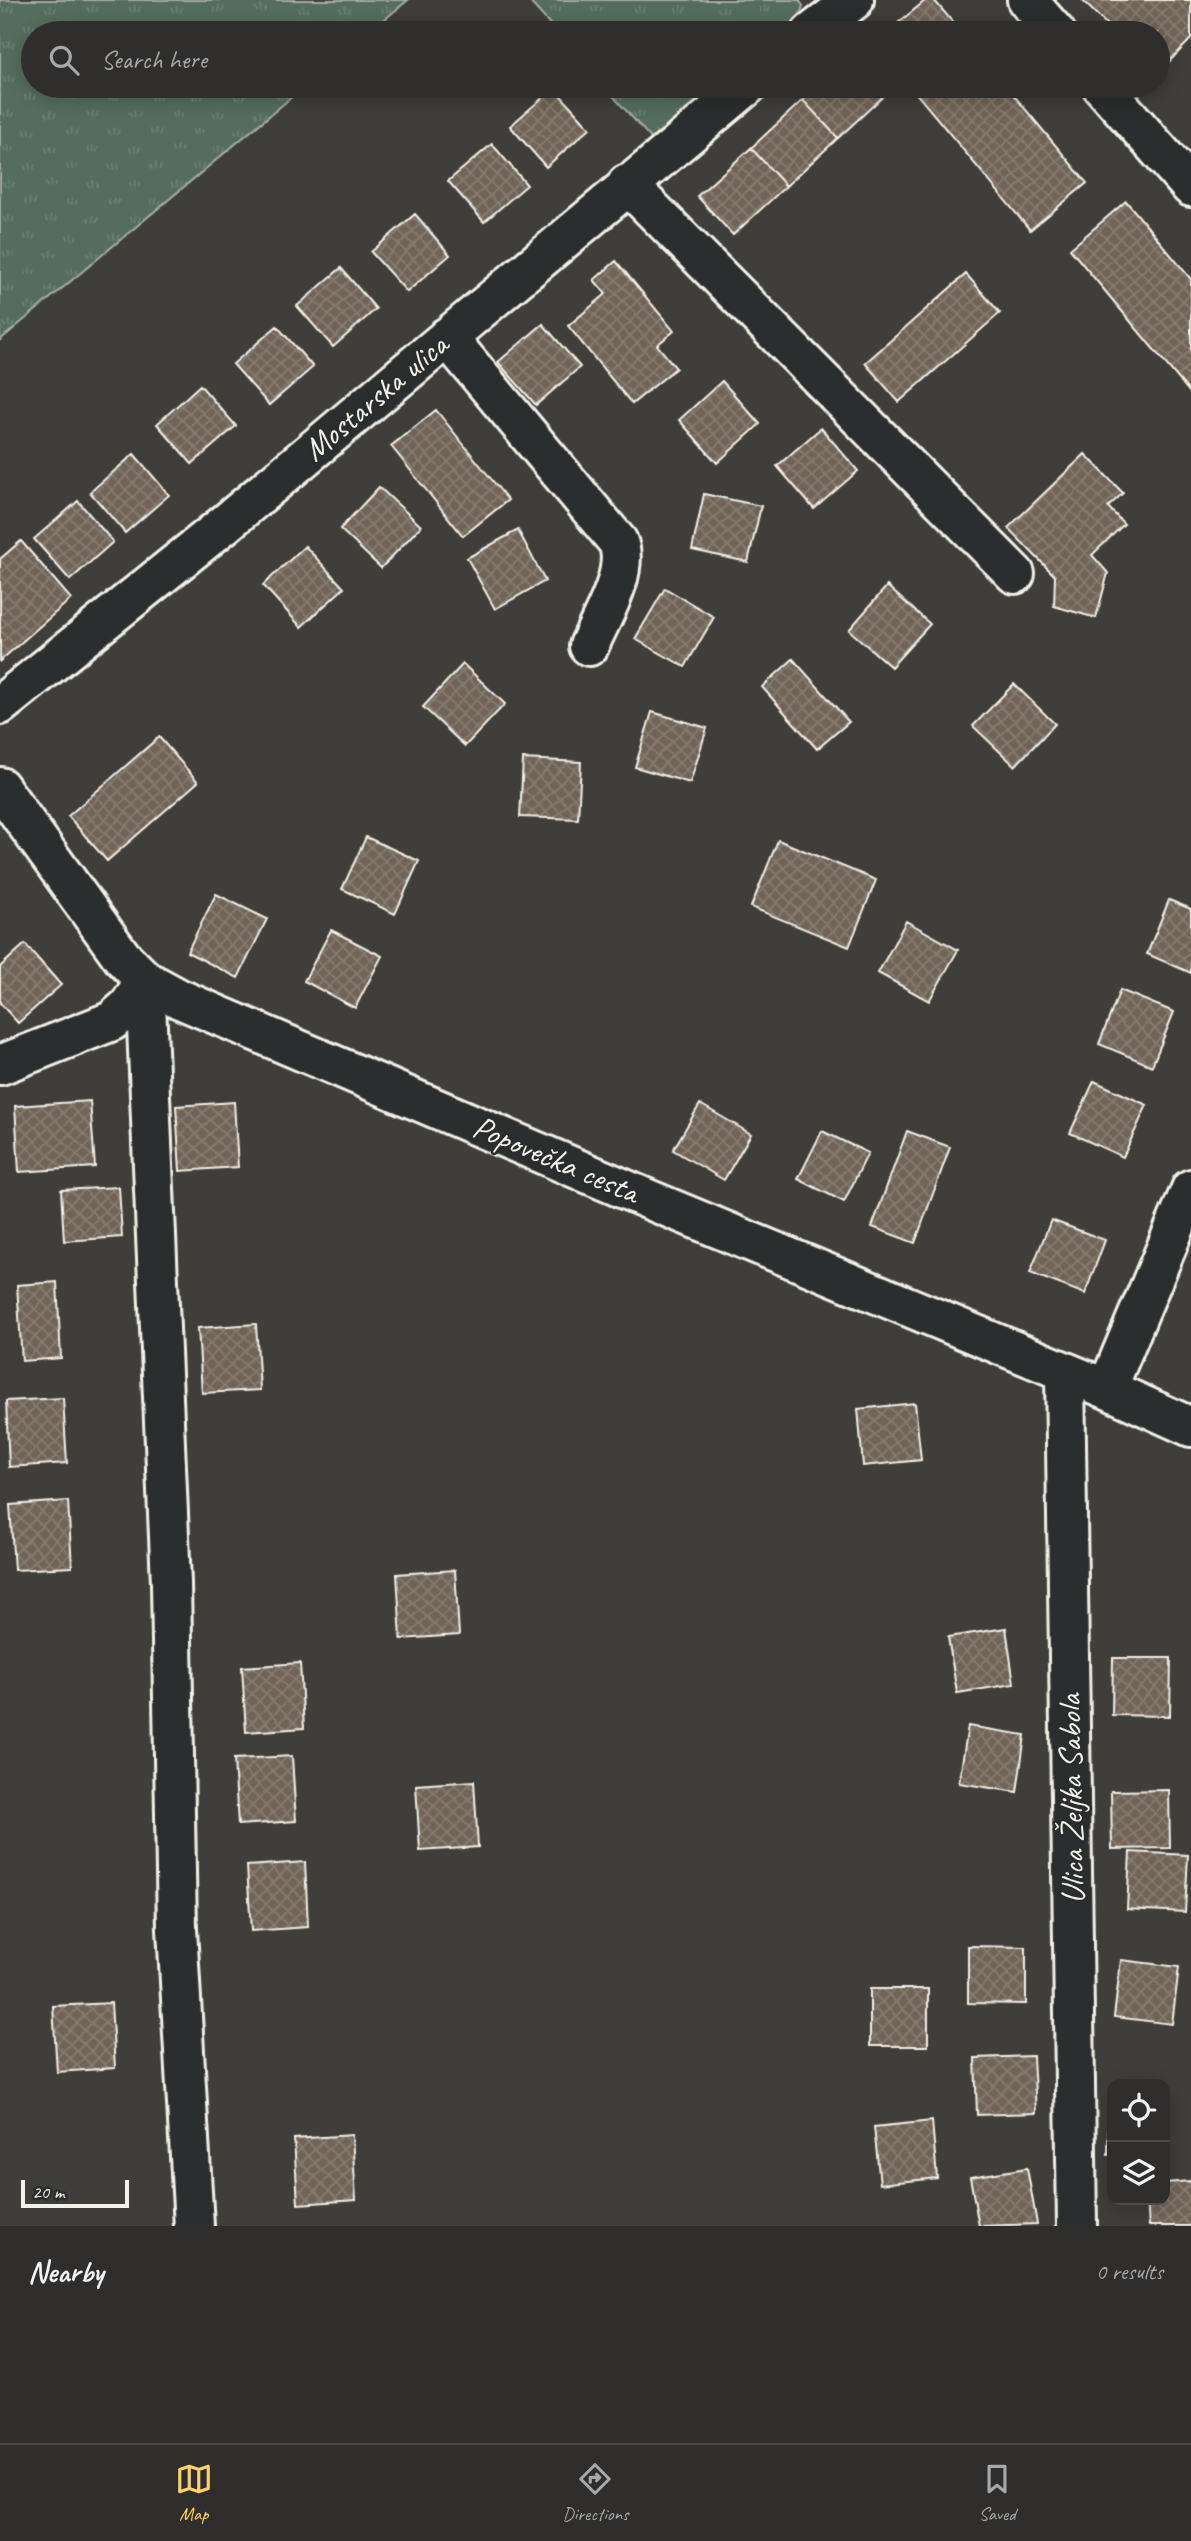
<!DOCTYPE html>
<meta charset="utf-8">
<style>
body{margin:0;font-family:Caveat,sans-serif;background:#3b3a38;color:#f1f3f6}
.controls{position:absolute;right:21px;bottom:21px;display:grid;overflow:hidden;border-radius:14px;box-shadow:0 4px 18px #0003}
.controls button{width:63px;height:63px;display:grid;place-items:center;padding:0;border:0;border-bottom:2px solid #4a4a48;background:#2f2e2c;color:#f1f3f6;font:35px sans-serif}
.scale{position:absolute;left:21px;bottom:18px;width:108px;box-sizing:border-box;padding-left:7px;border:4px solid #f4f1e8;border-top:0;font-size:19px;line-height:24px;white-space:nowrap;color:#f4f1e8;-webkit-text-stroke:5px #2a2d2e;paint-order:stroke}
.list{margin:0;padding:0;list-style:none}
h2{display:flex;justify-content:space-between;align-items:center;height:91px;margin:0;padding:0 28px;font-size:30px}
h2 small{font-size:23px;font-weight:400;color:#a7a8a9}
.icon{flex:none;width:38px;height:38px;fill:none;stroke:currentColor;stroke-width:2;stroke-linecap:round;stroke-linejoin:round}
.map{position:relative;flex:none;width:1191px;height:2226px;overflow:hidden}
.search{position:absolute;background:#2f2e2c;box-shadow:0 4px 18px #0003;left:21px;right:21px;top:21px;height:77px;display:flex;align-items:center;gap:18px;box-sizing:border-box;padding:0 24px;border-radius:38px;color:#a7a8a9;font-size:26px}
.sheet{height:217px;background:#2f2e2c}
nav{display:flex;justify-content:space-around;align-items:center;box-sizing:border-box;height:98px;border-top:2px solid #4a4a48;background:#2f2e2c;font-size:19px;color:#a7a8a9}
nav a{display:grid;justify-items:center;gap:4px}
nav .on{color:#ffd166}
.map>svg:first-child{display:block}
.grass{fill:url(#grass-tufts);stroke:#a4afa2;stroke-width:2}
.building{fill:url(#building-cross-hatch);stroke:#f4f1e8;stroke-width:2}
.lines{fill:none;stroke-linecap:round;stroke-linejoin:round}
.minor-casing{stroke:#f4f1e8;stroke-width:44}
.minor{stroke:#2a2d2e;stroke-width:38}
.labels{text-anchor:middle;dominant-baseline:central;stroke-width:5;stroke-linejoin:round;paint-order:stroke}
.street-label{font-size:33px;fill:#f4f1e8;stroke:#2a2d2e}
</style>
<div class="map">
<svg width="1191" height="2226" viewBox="0 0 1191 2226">
<defs>
<pattern id="grass-tufts" width="24" height="20" patternUnits="userSpaceOnUse" patternTransform="scale(1.75)"><rect width="24" height="20" fill="#546d5b"/><path d="M3 7l-1-3M5 7V3M7 7l1-3M15 17l-1-3M17 17v-4M19 17l1-3" fill="none" stroke="#6d8273"/></pattern>
<pattern id="building-cross-hatch" width="8" height="8" patternUnits="userSpaceOnUse" patternTransform="scale(1.75)"><rect width="8" height="8" fill="#716458"/><path d="M0 0l8 8M0 8l8-8" fill="none" stroke="#867b70"/></pattern>
</defs>
<rect width="100%" height="100%" fill="#3f3e3b"/>
<filter id="ink" filterUnits="userSpaceOnUse"><feTurbulence type="fractalNoise" baseFrequency=".0143" numOctaves="2"/><feDisplacementMap in="SourceGraphic" scale="14" xChannelSelector="R" yChannelSelector="G"/><feConvolveMatrix kernelMatrix="1 2 1 2 8 2 1 2 1" color-interpolation-filters="sRGB"/></filter>
<g filter="url(#ink)">
<path class="grass" d="M0 0H408L368 33H33V86H305L0 340Z
M528 0H799L803 6 794 31 791 33H558Z
M604 86H726L655 143Z"/>
<path class="building" d="M926 0H934L962 33H886Z
M1082 0H1191V39L1158 73V33H1115Z
M818 86H885L889 91 838 138 803 100Z
M910 86H1006L1087 183 1030 230Z
M554 88 590 128 546 167 510 126Z
M803 100 838 138 786 186 751 148Z
M492 144 527 185 484 222 448 181Z
M751 148 786 186 733 235 697 196Z
M1126 201 1191 279V394L1070 249Z
M415 214 450 255 407 292 371 252Z
M616 261 674 331 657 345 676 368 632 404 568 326 606 294 594 280Z
M341 268 376 309 333 347 297 306Z
M966 274 1000 313 899 402 865 363Z
M543 324 580 367 536 405 498 362Z
M277 326 313 367 269 405 233 364Z
M722 381 760 424 717 463 679 420Z
M200 385 236 426 192 464 157 424Z
M436 410 508 500 463 536 391 446Z
M821 428 858 471 814 509 777 466Z
M134 454 169 495 125 533 90 492Z
M1085 454 1123 493 1108 507 1124 524 1092 555 1108 573 1096 618 1054 606 1055 576 1008 528Z
M379 487 421 526 381 568 340 529Z
M704 494 761 506 748 562 692 550Z
M78 501 113 542 70 580 34 539Z
M518 530 545 581 495 609 467 558Z
M21 541 71 599 0 661V559Z
M305 546 344 588 301 627 263 585Z
M887 586 930 624 891 667 849 630Z
M665 588 714 617 685 667 635 639Z
M793 659 849 722 817 749 762 687Z
M463 664 505 704 465 746 423 707Z
M1014 684 1055 724 1015 766 973 726Z
M652 712 707 728 690 783 635 767Z
M159 737 198 782 107 861 68 816Z
M523 759 581 762 578 819 520 817Z
M366 837 419 861 395 914 342 889Z
M778 840 876 880 849 947 751 907Z
M216 894 267 919 238 978 187 952Z
M1169 900 1191 909V973L1147 954Z
M906 921 958 950 929 1001 878 973Z
M331 930 382 956 355 1008 304 981Z
M25 944 61 985 18 1023 0 1003V967Z
M1120 990 1174 1012 1152 1066 1099 1044Z
M1094 1081 1147 1105 1123 1157 1070 1133Z
M90 1101 95 1167 19 1172 15 1106Z
M234 1102 238 1167 180 1171 176 1106Z
M700 1104 751 1134 724 1180 673 1150Z
M822 1131 868 1153 844 1202 798 1179Z
M907 1131 950 1147 915 1243 872 1227Z
M119 1187 122 1237 64 1241 61 1190Z
M1051 1220 1105 1240 1085 1294 1030 1273Z
M57 1282 61 1358 22 1361 17 1285Z
M256 1324 260 1390 202 1393 198 1328Z
M63 1398 67 1463 9 1467 6 1401Z
M915 1403 921 1460 863 1466 858 1409Z
M68 1501 72 1567 14 1570 10 1505Z
M455 1570 459 1635 401 1639 397 1574Z
M1006 1628 1014 1684 957 1693 948 1637Z
M1113 1658H1171L1170 1716 1112 1715Z
M300 1663 304 1728 246 1732 242 1667Z
M968 1726 1025 1735 1017 1792 959 1783Z
M292 1756 296 1821 238 1825 234 1759Z
M474 1781 478 1847 420 1851 416 1785Z
M1169 1790 1170 1848 1112 1849 1111 1791Z
M1130 1852 1188 1855 1185 1912 1127 1909Z
M305 1862 308 1927 251 1931 247 1866Z
M968 1946 1026 1947V2004L968 2003Z
M1121 1960 1179 1967 1172 2024 1114 2017Z
M870 1989H928V2046H870Z
M111 2003 115 2068 57 2072 53 2006Z
M1033 2056 1036 2113 977 2115 975 2058Z
M1109 2097H1112V2154H1108Z
M1165 2097H1168L1167 2155H1165Z
M932 2121 937 2178 880 2184 874 2127Z
M352 2135 356 2200 298 2204 294 2139Z
M1027 2168 1037 2224 979 2226 970 2177Z
M1191 2181V2226H1149L1147 2200H1165V2183Z"/>
<g class="lines">
<defs>
<path id="minor" d="M1027 0 1056 33
M811 33 854 0
M1102 86 1191 187
M627 184 1015 574
M447 337 618 542C630 572 601 618 589 646
M0 705 225 524 747 86
M0 787 122 957 145 980 180 999 650 1200 1107 1389 1191 1427
M145 980 171 1583 177 1929 194 2226
M0 1065 112 1021 129 1006 145 980
M1065 1373 1077 2226
M1107 1389 1191 1189"/>
</defs>
<use href="#minor" class="minor-casing"/>
<use href="#minor" class="minor"/>
</g>
</g>
<g class="labels">
<g class="street-label">
<text transform="translate(375 397) rotate(-40)">Mostarska ulica</text>
<text transform="translate(556 1159) rotate(23)">Popovečka cesta</text>
<text transform="translate(1071 1799) rotate(-91)">Ulica Željka Sabola</text>
</g>
</g>
</svg>
<div class="controls">
<button><svg class="icon" aria-label="locate" viewBox="0 0 24 24"><circle cx="12" cy="12" r="6"/><path d="M12 2v4M12 18v4M2 12h4M18 12h4"/></svg></button>
<button><svg class="icon" aria-label="layers" viewBox="0 0 24 24"><path d="M12 4l9 5-9 5-9-5zM3 14l9 5 9-5"/></svg></button>
</div>
<div class="scale">20 m</div>
<div class="search"><svg class="icon" aria-label="search" viewBox="0 0 24 24"><circle cx="10" cy="10" r="6"/><path d="M15 15l6 6"/></svg>Search here</div>
</div>
<section class="sheet">
<h2>Nearby<small>0 results</small></h2>
<ul class="list">
</ul>
</section>
<nav>
<a class="on"><svg class="icon" aria-label="map" viewBox="0 0 24 24"><path d="M3 6l6-2 6 2 6-2v14l-6 2-6-2-6 2zM9 4v14M15 6v14"/></svg>Map</a>
<a><svg class="icon" aria-label="directions" viewBox="0 0 24 24"><path d="M12 3l9 9-9 9-9-9zM9 14v-3h6M13 9l2 2-2 2"/></svg>Directions</a>
<a><svg class="icon" aria-label="saved" viewBox="0 0 24 24"><path d="M7 4h10v16l-5-4-5 4z"/></svg>Saved</a>
</nav>
